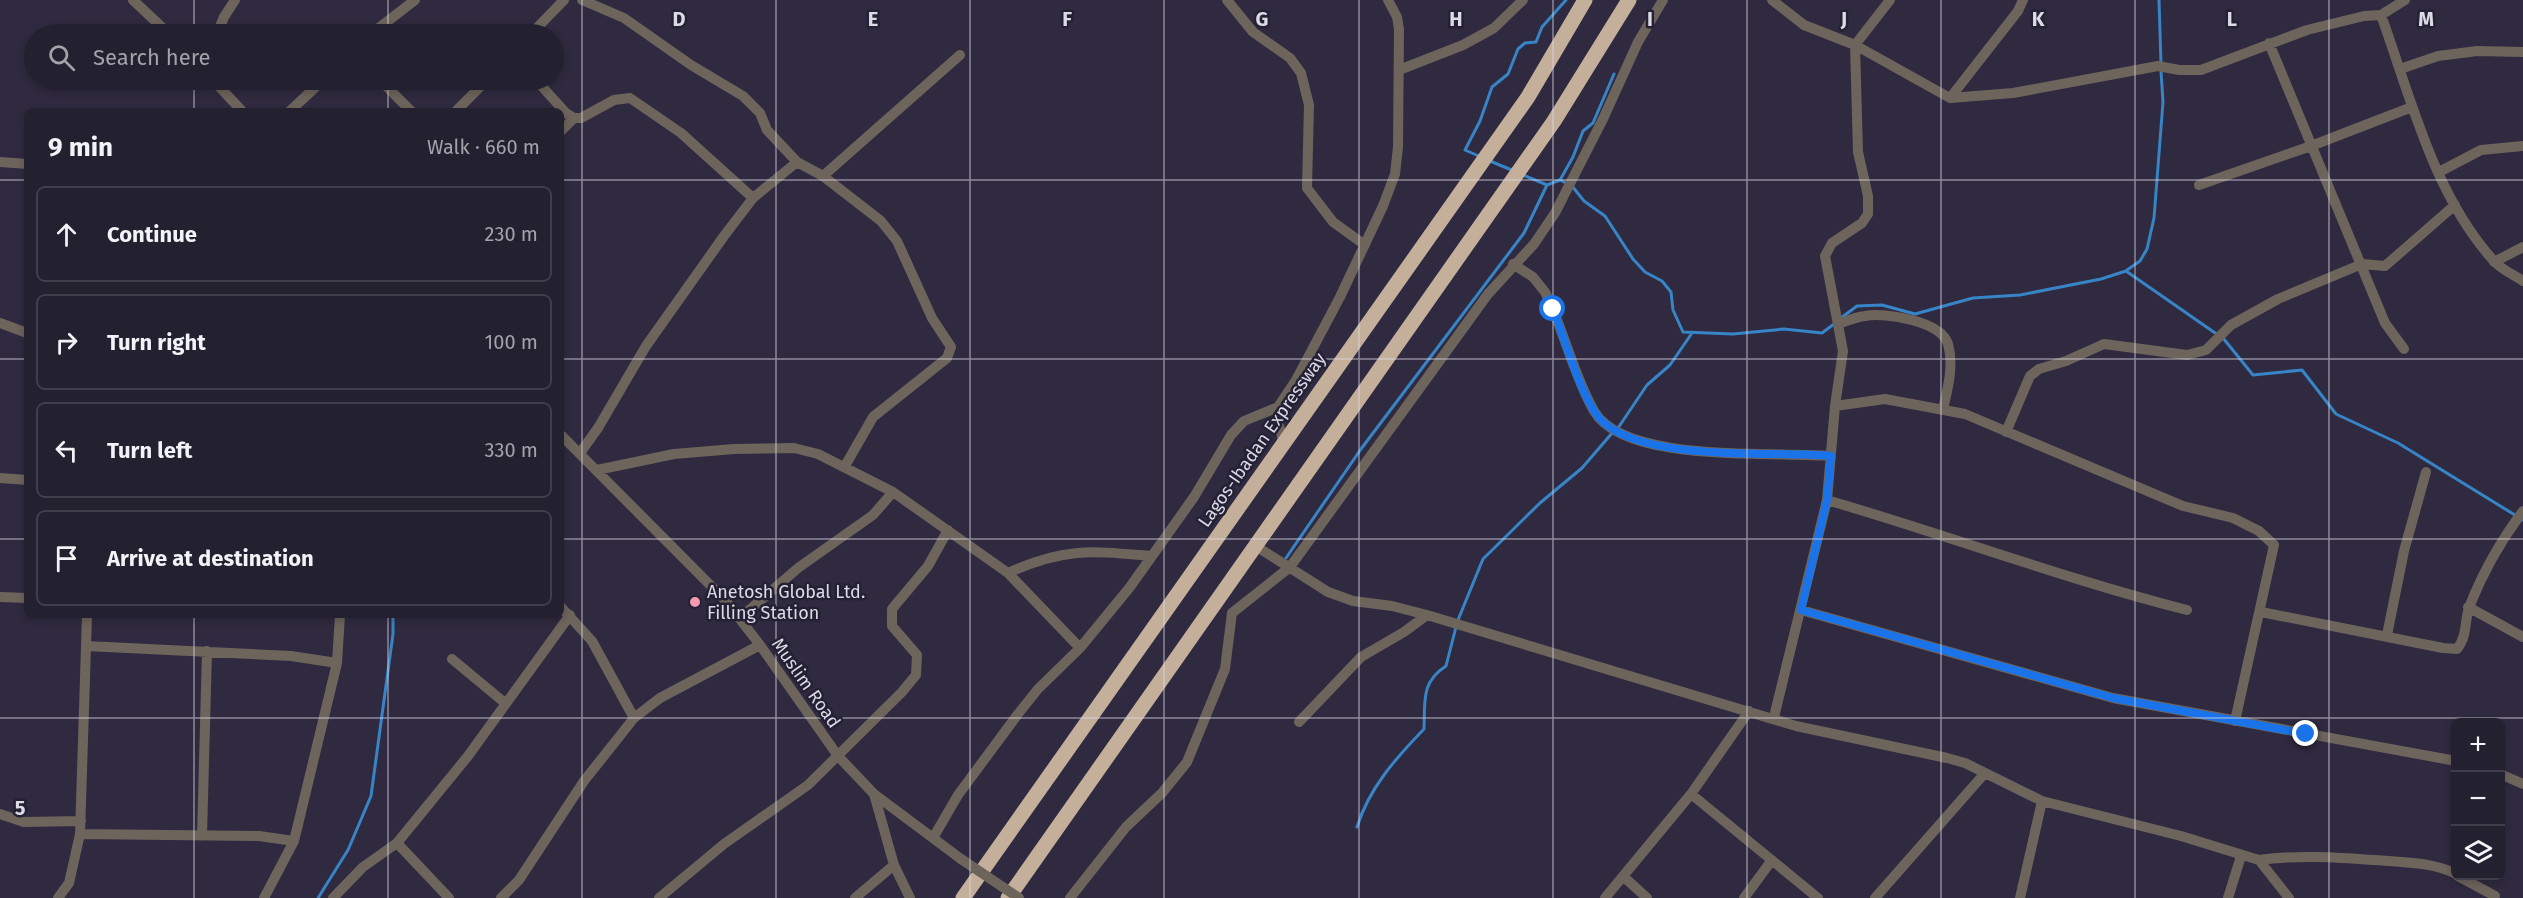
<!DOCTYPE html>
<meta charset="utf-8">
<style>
body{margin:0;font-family:"Fira Sans",sans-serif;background:#2f2d3b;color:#f1f3f6}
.controls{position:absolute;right:18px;bottom:18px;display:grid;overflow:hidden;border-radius:9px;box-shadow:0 3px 9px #0003}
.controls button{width:54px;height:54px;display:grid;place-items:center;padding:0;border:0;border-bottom:2px solid #403e4b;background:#23202f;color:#f1f3f6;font:30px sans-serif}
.stop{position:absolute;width:18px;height:18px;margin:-14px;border:4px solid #1a73e8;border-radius:50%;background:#fff}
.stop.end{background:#1a73e8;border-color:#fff;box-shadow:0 2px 6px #0008}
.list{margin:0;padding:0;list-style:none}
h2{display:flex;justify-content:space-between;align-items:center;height:78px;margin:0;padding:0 24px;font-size:26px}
h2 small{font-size:20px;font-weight:400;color:#a3a3aa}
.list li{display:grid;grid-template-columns:39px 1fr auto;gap:18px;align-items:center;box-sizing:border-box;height:96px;margin:0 12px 12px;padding:0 12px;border:2px solid #403e4b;border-radius:9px}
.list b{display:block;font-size:22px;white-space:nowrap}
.list em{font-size:20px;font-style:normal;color:#a3a3aa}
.icon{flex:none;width:33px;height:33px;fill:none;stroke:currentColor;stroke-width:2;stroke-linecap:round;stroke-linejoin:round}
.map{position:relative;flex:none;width:2523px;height:898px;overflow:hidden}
.search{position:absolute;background:#23202f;box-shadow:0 3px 9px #0003;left:24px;top:24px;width:540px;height:66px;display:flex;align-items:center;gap:15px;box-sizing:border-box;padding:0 21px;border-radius:33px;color:#a3a3aa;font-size:22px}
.panel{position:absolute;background:#23202f;box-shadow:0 3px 9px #0003;left:24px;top:108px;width:540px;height:510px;border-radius:9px}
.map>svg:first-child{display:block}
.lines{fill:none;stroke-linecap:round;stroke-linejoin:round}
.stream{stroke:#3784c7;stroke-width:3}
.minor{stroke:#6d645c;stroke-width:10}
.highway{stroke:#c3af9a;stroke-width:15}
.minor-bridge{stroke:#6d645c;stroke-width:10}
.route{stroke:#1a73e8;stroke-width:8}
.grid{fill:none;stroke:#dcdae7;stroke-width:1.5;stroke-opacity:0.55}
.poi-dot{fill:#f19ab1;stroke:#252134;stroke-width:2}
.labels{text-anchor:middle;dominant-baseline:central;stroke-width:5;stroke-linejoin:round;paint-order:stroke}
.street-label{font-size:18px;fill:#dcdae7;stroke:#252134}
.poi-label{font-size:18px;fill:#dcdae7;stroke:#252134;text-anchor:start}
.grid-label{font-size:20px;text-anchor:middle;font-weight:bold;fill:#dcdae7;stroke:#252134;stroke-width:5;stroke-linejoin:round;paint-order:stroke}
</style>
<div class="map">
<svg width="2523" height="898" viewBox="0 0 2523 898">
<rect width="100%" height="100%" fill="#2f2a3f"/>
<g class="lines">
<path class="stream" d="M2159 0 2161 64
M1481 157 1465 150 1480 121 1492 87 1508 74 1518 49 1525 43 1536 42 1542 27 1566 0
M1490 161 1514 171
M1523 175 1547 185 1560 180 1566 183
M1560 180 1573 157 1583 131 1593 123 1614 74
M1572 186 1584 201 1605 216 1633 259 1645 272 1662 281 1671 292 1673 310 1683 332 1733 334 1784 329 1822 333 1834 324
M2127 270 2140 261 2147 249 2154 218 2163 102 2161 71
M1841 318 1857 306 1882 305 1915 314 1973 298 2020 295 2101 279 2126 271 2218 335
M2223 338 2253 375 2302 370 2336 414 2398 443 2523 520
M1618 428 1647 385 1670 365 1692 333
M1286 558 1361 449 1524 233 1547 185
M1458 620 1483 559 1540 503 1582 468 1613 432
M1357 827C1369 788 1396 758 1424 729 1425 701 1421 682 1446 666L1456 627
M318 898 348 850 371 796 393 634V615"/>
<path class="minor" d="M133 0 169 34
M582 0 624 18 691 65 743 96 760 113 767 130 797 162 823 176 881 221 897 241 932 318 951 347 947 358 873 417 845 466
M1227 0 1253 32 1290 58 1301 73 1309 105 1307 188 1333 222 1365 245
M1772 0 1804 25 1855 45 1950 98 2013 93 2158 66 2179 70H2201L2307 30 2364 16 2381 15 2405 0
M2381 15C2411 98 2433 193 2493 260 2500 269 2514 275 2523 281
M217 34 224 17 235 0
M371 34 415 0
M531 34 564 0
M2269 43 2385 323 2404 349
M2400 69 2438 56 2477 51 2523 52
M1399 70 1463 45 1494 28 1523 0
M213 80 242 111
M380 80 411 111
M536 80 566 113 574 118H581L614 100 630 98 681 133 753 198
M1950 98 2018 11 2023 0
M290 111 323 80
M456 111 487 80
M561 131 574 118
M0 162 27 164
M2439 172 2481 150 2523 146
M823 176 960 55
M2199 185 2311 146 2412 107
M2494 262 2523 247
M1513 264 1533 277 1545 292C1564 330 1573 374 1594 411 1625 464 1774 451 1831 456
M0 323 27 333
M1838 324C1846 321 1856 317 1865 316 1885 312 1941 321 1948 344 1954 365 1948 388 1943 409
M1835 406 1885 399 1965 414 2183 506 2233 518 2259 531 2274 545 2235 721
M2006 432 2030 376 2039 369 2066 361 2104 344 2187 355 2206 350 2231 325 2278 299 2362 264 2385 266 2455 205
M561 435 726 601 760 645 838 756 874 794 961 859
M1284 444 1278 422V407L1296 380 1340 297 1383 206 1395 174 1398 147 1399 29 1397 17 1388 0
M580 453 598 428 646 346 724 236 753 198 797 162
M597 470 674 454 734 449 794 448 818 454 893 492 1008 573 1080 648
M0 478 27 480
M1827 500C1947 535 2065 579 2187 610
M1254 545 1328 592 1353 601 1392 606 1427 615 1796 726 1947 758 1965 763 2042 801 2181 836 2259 860 2289 898
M1008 573C1064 547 1092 551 1152 556
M0 597 27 598
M561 607 592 641 634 718
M2468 607 2523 637
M1801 610 2113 698 2456 761
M2261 612 2443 648 2457 649C2468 636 2464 619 2470 605 2483 572 2502 539 2523 511
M740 618 798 568 873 515 893 492
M2387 635 2404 551 2426 472
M86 646 291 656 337 663
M452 659 505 703
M1774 717 1827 500 1835 406 1843 351 1825 256 1832 243 1862 223 1868 214V196L1858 152 1855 45 1890 0
M1299 722 1361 657 1404 632 1427 615
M2500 774 2523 784
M874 794 894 865 910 898
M1691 794 1818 898
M0 814 24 822 81 821
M80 834 259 836 294 841
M202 836 207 651
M933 838 958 795 1018 714 1038 689 1080 648 1130 587 1194 497 1231 435 1244 421 1278 407
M397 843 468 756 570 615
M2259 860C2303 854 2344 858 2388 861 2412 863 2434 863 2456 874
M2458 876 2495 896
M1624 877 1647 898
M58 898 69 883 80 834 87 615
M264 898 294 841 337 663 340 615
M333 898 363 867 397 843 449 898
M501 898 519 880 584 781 634 718 660 698 760 645
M659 898 724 844 808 785 902 692 916 675 917 655 892 626V609L928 566 948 530
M855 898 894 865
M1070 898 1126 827 1162 793 1187 762 1225 669 1232 613 1290 567 1488 294 1534 244 1555 213 1603 119 1638 42 1663 0
M1605 898 1691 794 1749 711
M1744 898 1772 860
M1875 898 1985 773
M2020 898 2042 801
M2228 898 2241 856"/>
<path class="highway" d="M963 898 1528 97 1585 0
M1008 898 1554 121 1629 0"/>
<path class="minor-bridge" d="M961 859 1019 898"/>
</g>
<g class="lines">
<path class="route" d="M1553 309C1566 342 1576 381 1594 411 1626 465 1773 450 1831 456L1827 500 1801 610 2113 698 2306 734"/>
</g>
<path class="grid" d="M194 0V34M388 0V34M582 0V898M776 0V898M970 0V898M1164 0V898M1359 0V898M1553 0V898M1747 0V898M1941 0V898M2135 0V898M2329 0V898M194 80V111M388 80V111M0 180H27M561 180H2523M0 359H27M561 359H2523M0 539H27M561 539H2523M194 615V898M388 615V898M0 718H2523"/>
<circle class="poi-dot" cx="695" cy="602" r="6"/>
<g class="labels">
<g class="street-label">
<text transform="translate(1262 440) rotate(-55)">Lagos-Ibadan Expressway</text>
<text transform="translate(806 683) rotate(55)">Muslim Road</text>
</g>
<g class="poi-label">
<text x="707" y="592">Anetosh Global Ltd.<tspan x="707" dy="21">Filling Station</tspan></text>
</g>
</g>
<g class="grid-label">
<text x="679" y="26">D</text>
<text x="873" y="26">E</text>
<text x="1067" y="26">F</text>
<text x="1262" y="26">G</text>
<text x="1456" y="26">H</text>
<text x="1650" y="26">I</text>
<text x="1844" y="26">J</text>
<text x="2038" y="26">K</text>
<text x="2232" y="26">L</text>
<text x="2426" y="26">M</text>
<text x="20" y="815">5</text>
</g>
</svg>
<div class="controls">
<button>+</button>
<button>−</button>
<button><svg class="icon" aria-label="layers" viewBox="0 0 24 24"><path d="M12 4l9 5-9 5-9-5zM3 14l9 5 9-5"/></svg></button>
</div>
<div class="stop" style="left:1553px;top:309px"></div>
<div class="stop end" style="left:2306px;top:734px"></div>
<div class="search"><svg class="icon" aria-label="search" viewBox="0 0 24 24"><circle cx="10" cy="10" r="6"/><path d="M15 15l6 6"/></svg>Search here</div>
<section class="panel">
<h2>9 min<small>Walk · 660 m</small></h2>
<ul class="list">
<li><svg class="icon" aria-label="ahead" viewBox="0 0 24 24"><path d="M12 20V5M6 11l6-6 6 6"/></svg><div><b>Continue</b></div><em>230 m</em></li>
<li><svg class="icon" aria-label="right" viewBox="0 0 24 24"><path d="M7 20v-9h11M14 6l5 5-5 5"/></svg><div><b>Turn right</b></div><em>100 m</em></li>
<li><svg class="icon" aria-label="left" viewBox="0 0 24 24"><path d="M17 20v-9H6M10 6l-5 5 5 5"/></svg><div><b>Turn left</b></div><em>330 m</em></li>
<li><svg class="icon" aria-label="arrive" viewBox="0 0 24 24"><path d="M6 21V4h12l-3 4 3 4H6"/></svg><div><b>Arrive at destination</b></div></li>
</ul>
</section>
</div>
